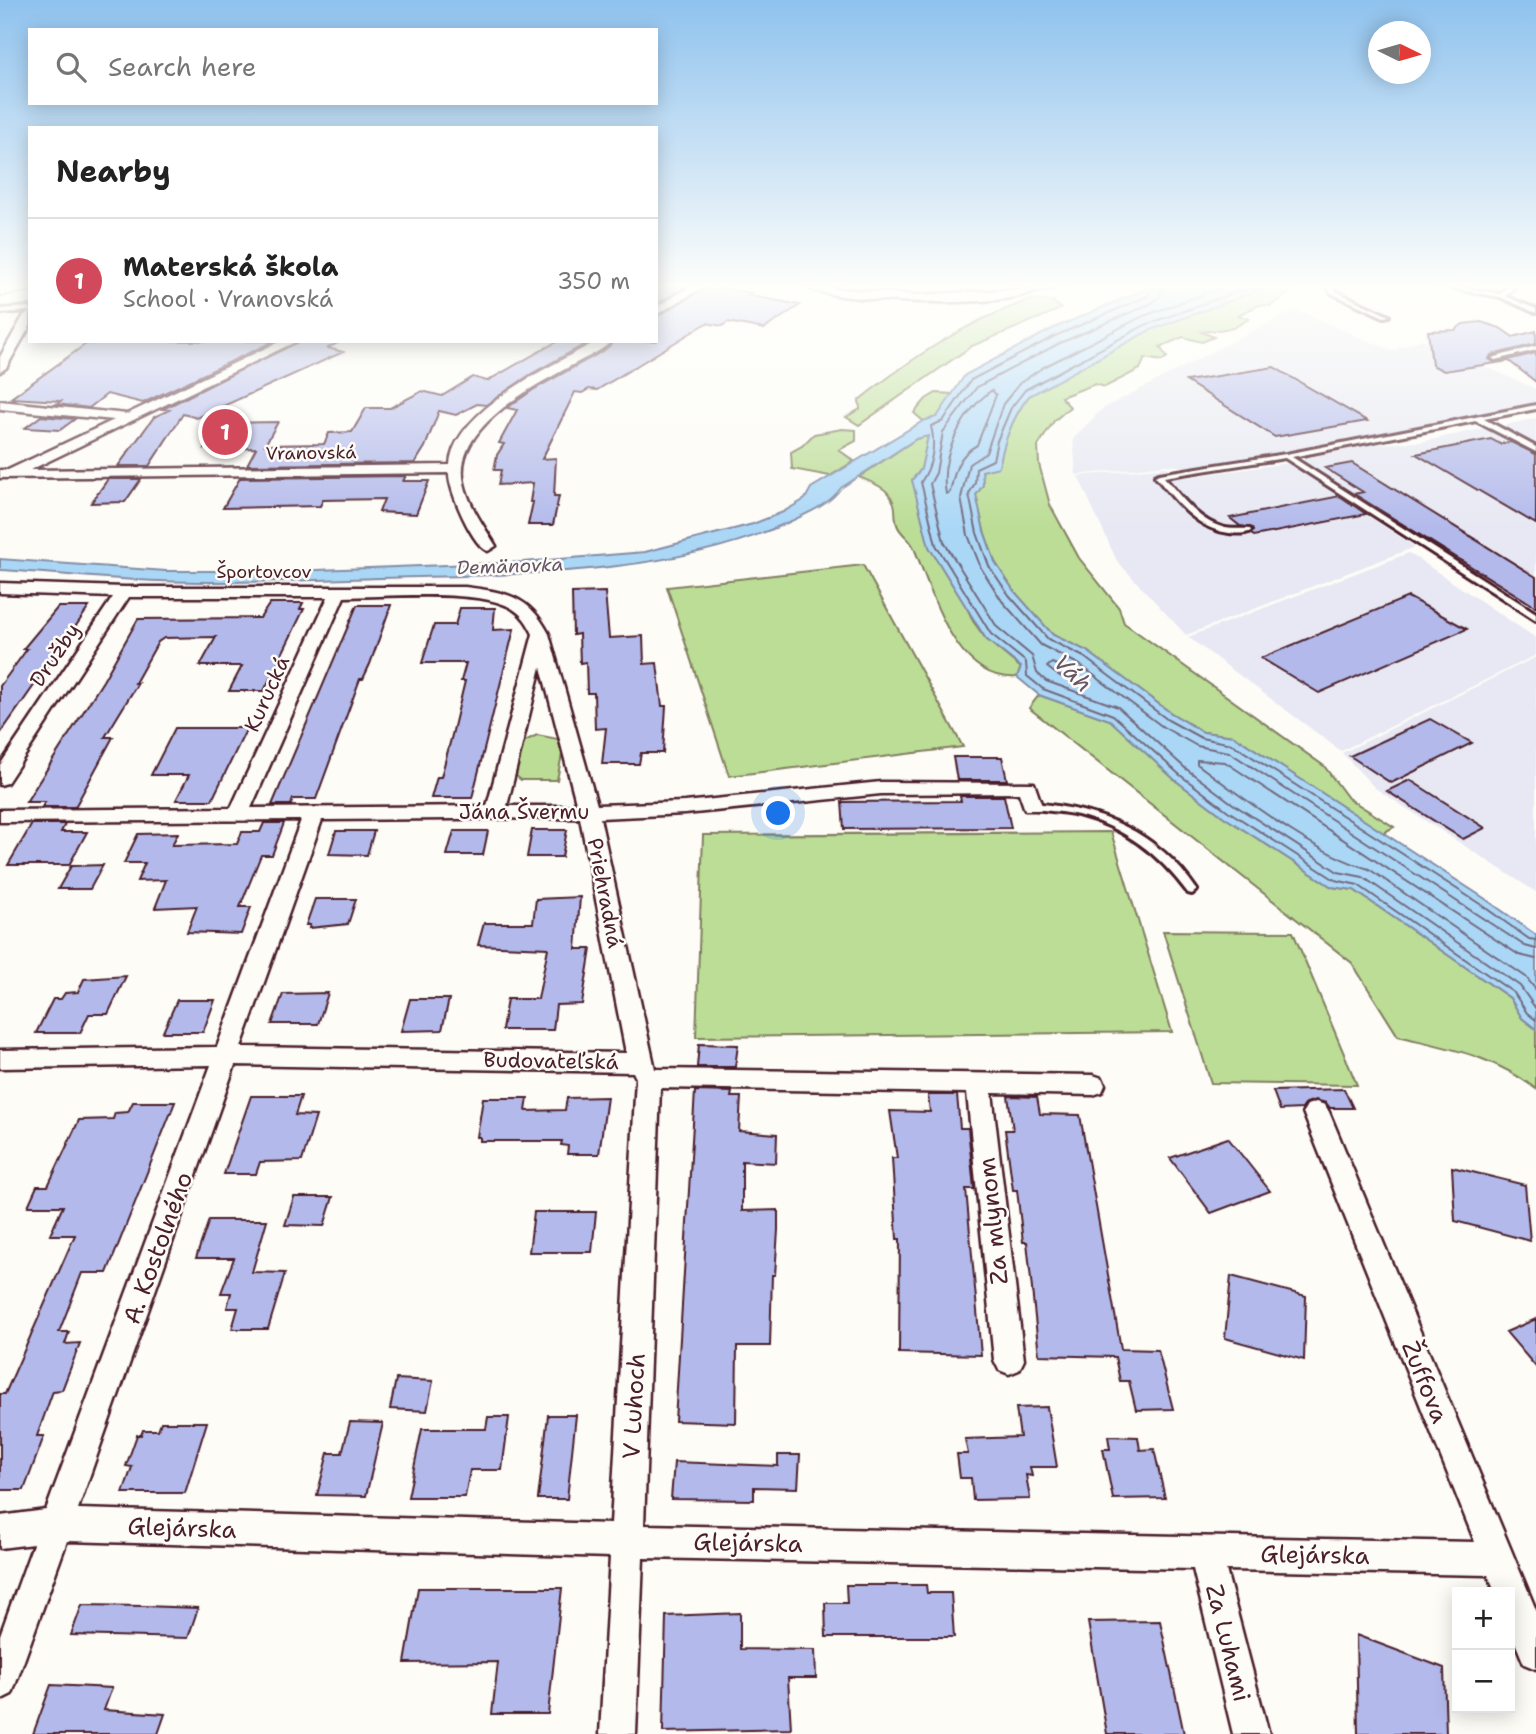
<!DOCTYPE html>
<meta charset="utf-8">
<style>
body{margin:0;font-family:"Shantell Sans",sans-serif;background:#f6f6f6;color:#222}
.controls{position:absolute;right:21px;bottom:21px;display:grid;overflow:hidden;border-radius:0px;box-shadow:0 4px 18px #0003}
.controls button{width:63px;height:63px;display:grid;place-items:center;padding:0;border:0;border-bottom:2px solid #e0e0e0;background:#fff;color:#222;font:35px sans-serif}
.compass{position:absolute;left:1368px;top:21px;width:63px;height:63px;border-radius:50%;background:#fff;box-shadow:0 4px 18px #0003;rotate:95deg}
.you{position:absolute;left:779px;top:814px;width:24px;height:24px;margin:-18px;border:5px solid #fff;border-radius:50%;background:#1a73e8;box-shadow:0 0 0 10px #1a73e833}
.badge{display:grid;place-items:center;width:46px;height:46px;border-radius:50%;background:#d1495b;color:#fff;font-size:23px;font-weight:700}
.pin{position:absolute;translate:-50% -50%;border:4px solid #fff;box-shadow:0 2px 7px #0006}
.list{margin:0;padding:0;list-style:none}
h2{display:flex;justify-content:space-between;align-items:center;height:91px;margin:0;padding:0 28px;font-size:30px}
h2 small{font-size:23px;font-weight:400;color:#767676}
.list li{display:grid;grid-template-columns:46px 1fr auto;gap:21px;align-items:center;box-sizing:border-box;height:126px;padding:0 28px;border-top:2px solid #e0e0e0}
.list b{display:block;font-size:26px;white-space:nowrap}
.list p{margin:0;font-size:23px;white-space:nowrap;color:#767676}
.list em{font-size:23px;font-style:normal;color:#767676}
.icon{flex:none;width:38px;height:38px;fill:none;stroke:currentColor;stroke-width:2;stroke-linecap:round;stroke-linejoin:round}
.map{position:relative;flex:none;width:1536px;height:1734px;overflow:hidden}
.search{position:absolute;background:#fff;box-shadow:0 4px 18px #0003;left:28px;top:28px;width:630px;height:77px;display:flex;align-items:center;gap:18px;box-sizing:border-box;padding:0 24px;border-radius:0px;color:#767676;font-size:26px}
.panel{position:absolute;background:#fff;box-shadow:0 4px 18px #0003;left:28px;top:126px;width:630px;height:217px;border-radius:0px}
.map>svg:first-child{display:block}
.built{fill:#e7e8f3}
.green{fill:#bbdd96;stroke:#827e60;stroke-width:2}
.water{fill:#abd7f7;stroke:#848da5;stroke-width:2}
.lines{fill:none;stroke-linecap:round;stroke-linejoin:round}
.shore{stroke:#71697d;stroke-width:2}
.building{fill:#b3baeb;stroke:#4a1f2b;stroke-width:2}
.lane-casing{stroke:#4a1f2b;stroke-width:6}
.street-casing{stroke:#4a1f2b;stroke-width:5}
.lane{fill:#fdfcf7;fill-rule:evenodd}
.street{fill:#fdfcf7;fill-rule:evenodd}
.labels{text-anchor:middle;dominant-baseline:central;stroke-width:5;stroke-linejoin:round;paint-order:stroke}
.far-street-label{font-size:18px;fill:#4a1f2b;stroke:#fdfcf7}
.far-water-label{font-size:19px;font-style:italic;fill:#675668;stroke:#fdfcf7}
.street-label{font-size:21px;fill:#4a1f2b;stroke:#fdfcf7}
.water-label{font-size:23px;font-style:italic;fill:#675668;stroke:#fdfcf7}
.near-street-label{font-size:24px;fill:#4a1f2b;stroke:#fdfcf7}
</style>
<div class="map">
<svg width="1536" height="1734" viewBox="0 0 1536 1734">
<rect width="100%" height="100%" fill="#fdfcf7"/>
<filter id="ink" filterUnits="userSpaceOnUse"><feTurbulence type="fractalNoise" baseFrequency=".0143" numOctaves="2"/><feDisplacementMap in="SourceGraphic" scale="14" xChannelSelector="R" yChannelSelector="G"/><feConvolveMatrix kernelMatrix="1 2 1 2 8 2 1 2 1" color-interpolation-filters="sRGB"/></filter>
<g filter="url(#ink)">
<path class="built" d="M1295 309 1392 351 1422 339 1536 389V404L1295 451 1188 467 1167 465 1076 475 1073 439 1102 409Z
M1536 418V447L1497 427Z
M1486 428 1536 455V608L1303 461 1305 458 1375 444 1420 442Z
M1289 463 1415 547 1186 635 1117 561 1078 476 1167 467 1182 478Z
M1409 553 1536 638V655L1341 751 1188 637Z
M1536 657V892L1375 788 1342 753Z"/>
<path class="green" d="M1270 286H1299L1271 306 1259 305 1238 315 1249 319 1233 328 1202 332 1214 337 1202 342 1183 337 1160 347 1167 357 1162 361 1145 358 1140 369 1105 387 1095 384 1061 397 1070 407 1054 421 1038 446 1039 464 1050 505 1079 558 1119 608 1124 623 1324 766 1348 798 1394 827 1383 833 1234 736 1203 732 1171 713 1087 651 1053 635 1014 591 995 562 984 531 976 495 983 485 982 471 999 466C1004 440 1013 417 1029 396L1148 331Z
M1033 299 1053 301 1061 309 972 346 859 425 846 417 860 409 859 400C913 357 968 320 1033 299Z
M936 393 953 394 937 417 923 421 914 413 926 399Z
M842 429 856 430V441L839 450 854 461 830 476 792 469 791 452 802 446 814 434Z
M928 436 921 470 912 480 919 500 973 621 986 639 1021 668 1017 677C955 682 933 593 914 548 911 540 902 535 898 527 892 514 900 506 887 492 881 485 868 481 859 477L916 439Z
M863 565 963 747 729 776 667 587Z
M1039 695 1110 720 1175 780 1224 817 1332 887 1354 890 1510 998 1522 1018 1536 1029V1089C1492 1055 1451 1049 1398 1036L1352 963 1029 708Z
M537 735 558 739 562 754 557 780H521L515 775 523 742Z
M1111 832 1172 1032 696 1037 703 835Z
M1163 931 1293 932 1357 1085 1211 1083Z"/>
<path class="water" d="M1152 286H1270L1148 331 1029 396C1012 417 1004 440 999 467L982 471 983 485 976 495 984 531 995 562 1014 591 1053 635 1087 651 1171 713 1203 732 1234 736 1484 898 1536 935V1029L1522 1018 1510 998 1354 890 1332 887 1224 817 1175 780 1110 720 1039 695 1017 677 1021 667 986 639 929 547 912 480 921 469 928 436 916 439 841 488C829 505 808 513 789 522 669 577 511 574 382 578 308 580 233 584 159 581 106 579 53 573 0 570V559L166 571H291L523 562 645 552 753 524 783 512 805 499 811 488 923 421 937 417 965 375 1052 329Z"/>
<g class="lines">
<path class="shore" d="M1153 286 1148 296 1055 336 971 380 943 421 931 426C936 445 932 466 921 482L936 545 991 634 1026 662 1027 676 1043 689 1113 715 1180 775 1228 811 1335 880 1358 885 1514 993 1527 1013 1536 1020
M1162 286 1159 297 1152 303 1058 344 977 387 943 432 936 473 930 484 944 542 997 627 1032 656 1037 673 1046 681 1118 707 1185 768 1233 804 1338 872 1363 877 1520 986 1536 1009
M1226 286 1141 317 1042 368 1020 383 1003 404 986 453 969 464 961 498 968 535 981 568 1002 601 1041 645 1080 665 1163 727 1197 746 1229 752 1525 946 1536 949
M1253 286 1145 325 1025 390 1011 408 997 441 993 460 976 468 975 483 969 494 977 533 989 566 1009 595 1048 639 1084 657 1168 720 1201 738 1232 744 1480 904 1529 939 1536 940
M992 390 996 395 977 445C957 456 955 471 950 492L946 494C939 457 962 412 992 390Z
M1052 663 1074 673 1075 679C1066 681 1054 673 1047 667Z
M1536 959 1519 955 1225 762 1197 760V764C1245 799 1313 853 1369 869L1526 977 1536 990"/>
</g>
<path class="building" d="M656 286H687L656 304Z
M708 286 752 293 748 295 800 305 764 329 728 322 722 326 707 323 597 390 589 389 582 393 575 392 542 459 556 458 554 496H559L553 525H528L533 502H530L533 483 498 485 501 470H494L497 455 504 444 499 443 517 410 507 408 533 390 603 351 615 341H656V317Z
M1481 322 1500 328 1513 337 1536 331V344L1491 355 1489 359 1496 363 1536 353V382L1509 361 1444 371 1432 365 1428 331 1455 330 1463 324Z
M116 341H274L143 403 107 394 89 408 56 404 61 401 11 398 86 344Z
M299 341H341L328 348 343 352 197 418 183 414 149 466H118L154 417 169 410 163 409Z
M558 341H591L531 374 486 405 477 404 456 415 439 411 425 447 415 463 247 465 256 448 205 449 221 423 278 422 265 445 324 444 329 433 352 432 366 408H390L422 391 442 396 473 377 487 381Z
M1274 367 1284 373 1367 421 1275 437 1186 381Z
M41 416 75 419 60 430 25 428Z
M1491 439 1500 444 1511 442 1536 454V524L1416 454Z
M1352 463 1536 577V607L1354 494 1363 492 1325 468Z
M406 476 403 481H429L416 514 379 512 384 499 323 500 320 506 223 508 240 478Z
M108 479H141L125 502 91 503Z
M1340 496 1366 514 1254 536 1251 534 1252 528 1240 526 1230 518Z
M605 592 609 638 643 636 644 664 657 663 662 706H666L663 753H641L639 764H602L606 728 595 729 594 693H587L586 662 580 663 579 634 573 635 572 593Z
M1408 597 1467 629 1319 693 1261 658Z
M270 603H303L300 609H304L264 691H229L242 666H200L216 637 164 638 158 642 135 683H138L105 737H113L75 807H42L45 802H26L103 681 138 619 260 618Z
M357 605H391L370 664 363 679H360L316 799H293L291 805H272Z
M58 607H89L0 734V686L27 649H23Z
M460 608H495L493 630 514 629 472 798H431L437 777H441L452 735 465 681H461L466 663H422L434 625H455Z
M1430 719 1472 743 1391 783 1350 756Z
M175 728H247L212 800H176L189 775H151Z
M953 757H1002L1007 780H957Z
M1410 780 1485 828 1463 839 1387 791Z
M960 796H1004L1011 828 844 829 842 802 961 801Z
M264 823H284L272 855H261L240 907H251L241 934 187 932 197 906 155 908 166 880 137 881 145 863H124L138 834 178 833 172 845 237 844 242 832H260Z
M32 824H65L61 832H87L69 865H8Z
M532 830H567L562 857H527Z
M336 831H374L367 855 329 854Z
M454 831H488L483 855H447Z
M103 865 90 889H58L71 866Z
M580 897 576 949H591L582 1004 556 1005 553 1030H502L507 999H538L548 948 478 945 484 923H533L536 899Z
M315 899H356L348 924 309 928 310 925H306Z
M126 976 108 1014H89L80 1033H36L53 999H61L65 993 78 992 84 979Z
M328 993 318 1024H272L283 994Z
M410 999H449L442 1030 401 1031Z
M177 1000H215L203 1032H163Z
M699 1044 738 1045 735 1067H697Z
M1344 1089 1353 1108H1330L1326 1103 1315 1100 1306 1103 1302 1109 1280 1110 1273 1091Z
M695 1091 732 1092 731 1097H741L739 1131 777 1134 776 1163 742 1161V1211L778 1210V1230L775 1275H772L770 1346H737L736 1423 675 1421Z
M928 1095H957L960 1128H968L974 1189H966L981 1355 899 1353 900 1239H897L892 1158H897L890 1111 930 1112Z
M251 1096H301L295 1115 316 1116 302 1161 260 1162 256 1174H224Z
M1008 1096 1037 1097 1040 1114 1080 1115 1121 1349 1158 1350 1173 1409 1136 1410 1129 1381H1120L1115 1357 1039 1355 1027 1242H1023L1017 1190H1013L1005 1130H1013Z
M607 1097 599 1154H567L568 1146 561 1145 562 1141H480V1137H477L483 1098H528L526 1111 565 1110 567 1098Z
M133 1102H175L107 1273H82L59 1332H69L65 1344 80 1343 62 1390 53 1391 37 1436H44L24 1490H0V1394H5L75 1235H50L63 1206H28L37 1186H48L79 1120 113 1119 115 1113 128 1112Z
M1228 1138 1270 1191 1211 1213 1170 1158Z
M1452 1167 1525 1185 1530 1241 1455 1221Z
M294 1197H333L324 1226 285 1225Z
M534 1212H596L592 1252H529Z
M209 1220H267L252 1272 285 1273 268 1329H232L238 1308H227L231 1293H221L234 1258H196Z
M1231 1276 1306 1296 1304 1360 1225 1338Z
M1536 1319V1367L1506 1332Z
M396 1379 433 1381 427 1411 390 1409Z
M1047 1407 1057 1467H1030L1032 1476 1026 1475 1030 1499 973 1500 971 1478H960L957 1454H968L965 1439 1020 1437 1016 1408Z
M548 1415H576L567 1499H538Z
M488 1417H509L502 1470H470L465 1497H408L422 1429H486Z
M161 1422H207L185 1493H123L132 1467 126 1466 137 1435H141L143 1430H158Z
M350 1422 383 1423 366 1496 317 1495 328 1453H342Z
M1108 1436 1138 1437 1140 1450 1154 1449 1165 1498 1113 1499 1103 1449H1110Z
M778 1455H800L798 1488 754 1487V1500L671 1499 674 1462 778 1466Z
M846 1585H926L927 1593H951L954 1637H826L825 1603H847Z
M418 1588H562L548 1714H492L498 1662 405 1663Z
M82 1605 143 1606 198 1608 188 1638 71 1635Z
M740 1613V1649L815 1650 816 1678H788L791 1729 663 1732 666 1616Z
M1160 1621 1184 1734H1107L1088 1622Z
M1356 1635 1444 1668 1446 1734H1358Z
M51 1685 112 1688 104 1710 165 1714 158 1734H33Z"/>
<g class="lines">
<defs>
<path id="lane" d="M1047 286H1060L1024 294 1021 292Z
M1331 286H1337L1334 289 1335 291 1389 316 1384 317 1331 293 1328 289Z
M1440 286H1453L1500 294 1509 286H1515L1505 296 1536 309V313L1500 297Z
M30 307V311L0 313V309Z
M1536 346V350L1495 360 1492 358Z
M1536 405V409L1484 419 1536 447V452L1476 421 1292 457 1536 613V620L1285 458 1164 477C1181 496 1197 520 1222 527 1231 530 1241 528 1250 529L1251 531C1245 534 1237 534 1229 533 1196 529 1175 500 1155 476L1159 474 1286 454Z
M1032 803C1101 809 1157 831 1197 890L1192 894 1188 893C1160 855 1125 827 1078 815 1061 811 1045 811 1028 808L1027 806Z"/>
<path id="street" d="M16 286H30V290L0 295V289Z
M692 286H705L656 315V307Z
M804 286 916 295 1024 289 1030 292C1006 309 828 303 804 286Z
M30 312V326L6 368 0 372V357L24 315Z
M281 341H297L30 470 450 465C453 410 554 365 597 341H612C599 353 580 360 565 369 527 390 452 430 464 483 469 506 484 526 496 546L488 551C473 547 448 489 449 473L0 478V470H8L114 420 0 409V401L127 414Z
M0 583 124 587H465C505 592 529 595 549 634L597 805 685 802 881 782 1034 783 1042 806 1039 810H1025L1019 793 881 794 685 814 600 818 655 1069 1093 1075 1102 1078 1105 1085 1102 1092 1093 1095 992 1093 1024 1360 1019 1370 1009 1374 999 1370 994 1360 967 1093 660 1088 644 1525 1475 1542 1303 1112 1307 1105 1316 1102 1325 1105 1329 1112 1536 1610V1669L1524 1664 1510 1630V1592H1495L1488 1575 1226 1570 1269 1734H1233L1193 1569 643 1558 636 1734H600L610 1557 67 1541 12 1694 0 1700V1635L33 1544 0 1548V1516L46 1510 211 1065 0 1068V1050L217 1047 301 820 0 822V810L231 808 328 597H129L7 783 0 785V765L113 597 0 593ZM344 597C384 597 481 588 513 609 523 615 528 624 533 634L487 806 251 808ZM541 667 577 806H507ZM580 818 626 1053 241 1047 322 820ZM235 1065 633 1072 636 1078 611 1524 78 1509Z"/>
</defs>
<use href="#lane" class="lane-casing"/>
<use href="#street" class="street-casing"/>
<use href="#lane" class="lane"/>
<use href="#street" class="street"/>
</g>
</g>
<linearGradient id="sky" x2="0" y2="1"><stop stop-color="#8fc2ee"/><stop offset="0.54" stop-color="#fefefb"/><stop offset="1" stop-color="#fefefb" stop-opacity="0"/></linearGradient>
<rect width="1536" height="529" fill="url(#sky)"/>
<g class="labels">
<g class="far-street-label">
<text transform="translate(311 453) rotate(-1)">Vranovská</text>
<text x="264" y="572">Športovcov</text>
</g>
<g class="far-water-label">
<text transform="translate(510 566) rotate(-2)">Demänovka</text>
</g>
<g class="street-label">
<text transform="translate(55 655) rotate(-56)">Družby</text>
<text transform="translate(267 694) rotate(-66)">Kurucká</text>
<text x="524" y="812">Jána Švermu</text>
<text transform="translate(605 893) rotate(79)">Priehradná</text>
<text transform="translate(551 1061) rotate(1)">Budovateľská</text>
</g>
<g class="water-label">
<text transform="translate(1073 673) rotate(44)">Váh</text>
</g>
<g class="near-street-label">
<text transform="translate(993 1221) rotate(-96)">Za mlynom</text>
<text transform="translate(158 1248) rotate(-70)">A. Kostolného</text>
<text transform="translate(1425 1382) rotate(68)">Žuffova</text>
<text transform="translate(634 1406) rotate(-87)">V Luhoch</text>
<text transform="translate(182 1528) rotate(2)">Glejárska</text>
<text transform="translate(748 1543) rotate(1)">Glejárska</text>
<text transform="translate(1315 1555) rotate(1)">Glejárska</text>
<text transform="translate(1228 1643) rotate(76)">Za Luhami</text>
</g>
</g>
</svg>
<div class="controls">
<button>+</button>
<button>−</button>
</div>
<svg class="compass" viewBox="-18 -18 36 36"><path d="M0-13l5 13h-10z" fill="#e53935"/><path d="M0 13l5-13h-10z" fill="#767676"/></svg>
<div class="you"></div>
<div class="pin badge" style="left:225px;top:432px">1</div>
<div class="search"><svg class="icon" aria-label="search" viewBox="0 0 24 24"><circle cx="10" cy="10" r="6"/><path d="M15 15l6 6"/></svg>Search here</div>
<section class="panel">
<h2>Nearby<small></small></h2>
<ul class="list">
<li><span class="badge">1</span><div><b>Materská škola</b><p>School · Vranovská</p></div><em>350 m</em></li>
</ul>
</section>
</div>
